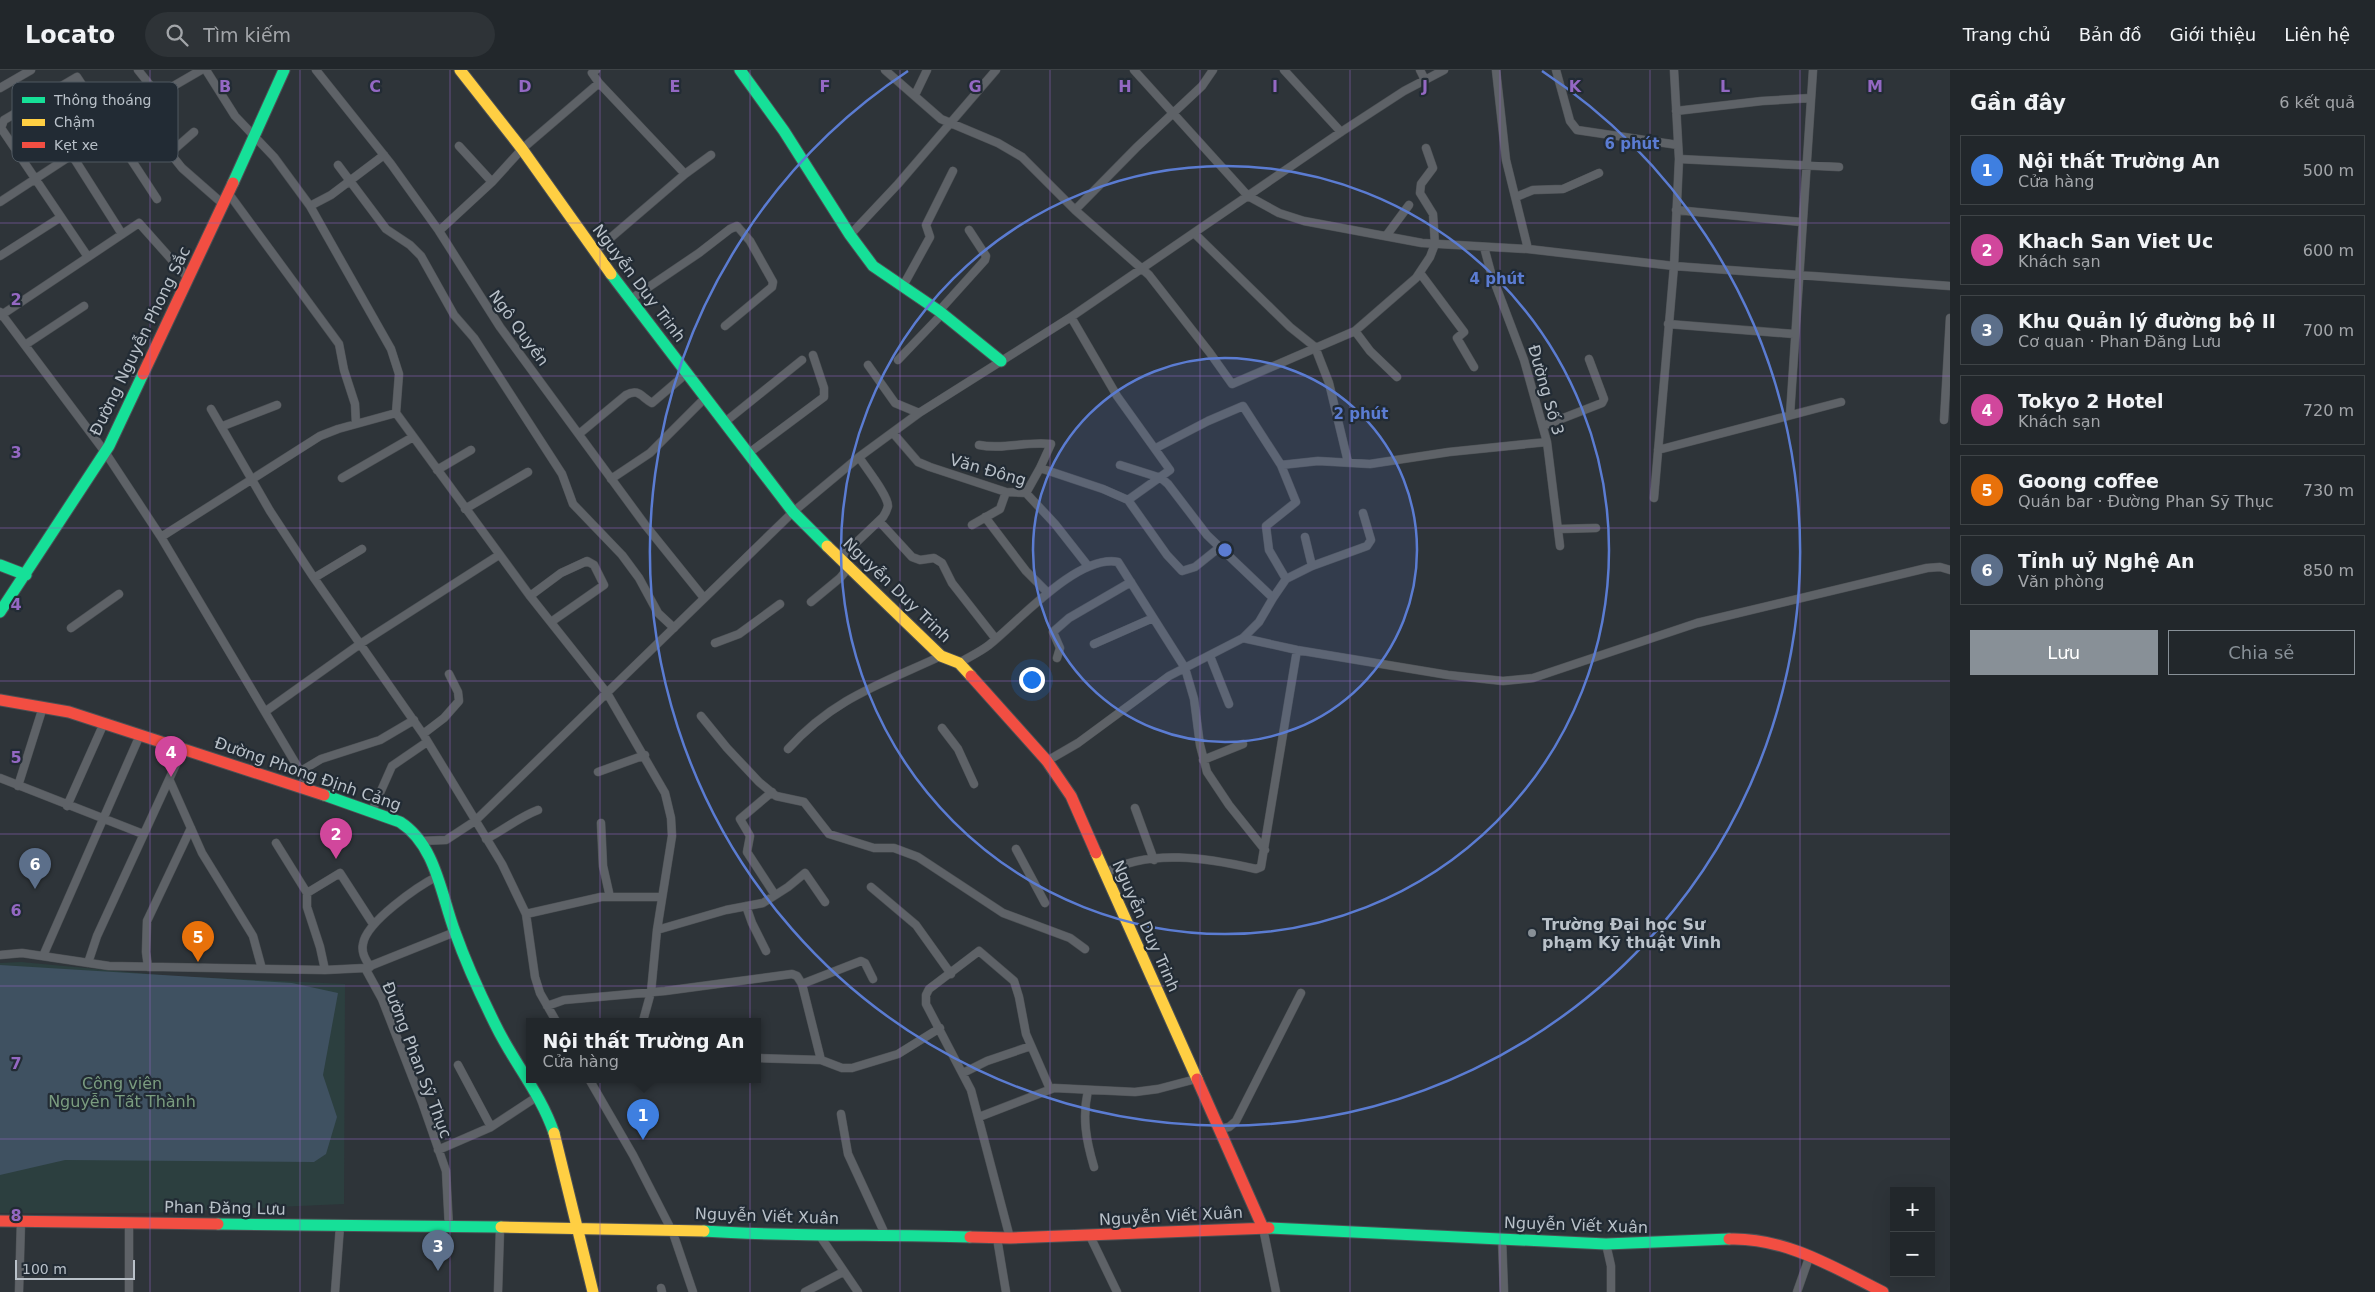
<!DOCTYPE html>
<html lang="vi">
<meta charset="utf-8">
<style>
body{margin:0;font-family:"DejaVu Sans",sans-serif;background:#2e3337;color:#f1f3f6}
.controls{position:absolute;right:15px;bottom:15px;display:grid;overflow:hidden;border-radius:0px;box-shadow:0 5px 20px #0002}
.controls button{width:45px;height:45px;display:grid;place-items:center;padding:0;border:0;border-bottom:1px solid #3f4447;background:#22272b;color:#f1f3f6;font:25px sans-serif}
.scale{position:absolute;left:15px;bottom:12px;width:120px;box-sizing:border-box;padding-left:5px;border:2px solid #b9c1c9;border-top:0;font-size:14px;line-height:18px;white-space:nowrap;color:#b9c1c9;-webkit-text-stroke:4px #222b34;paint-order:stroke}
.you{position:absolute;left:1031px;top:609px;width:18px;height:18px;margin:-12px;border:4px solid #fff;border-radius:50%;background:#1a73e8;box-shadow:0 0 0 8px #1a73e833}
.badge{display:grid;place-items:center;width:32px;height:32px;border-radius:50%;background:#889097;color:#fff;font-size:16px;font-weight:700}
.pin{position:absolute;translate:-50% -41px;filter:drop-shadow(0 1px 2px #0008)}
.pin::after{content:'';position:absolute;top:26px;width:18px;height:15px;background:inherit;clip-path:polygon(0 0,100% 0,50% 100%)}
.popup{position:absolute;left:526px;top:948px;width:235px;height:65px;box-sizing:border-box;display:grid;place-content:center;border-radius:0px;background:#22272b;filter:drop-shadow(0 1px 4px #0005);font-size:16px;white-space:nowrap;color:#a2a5a9}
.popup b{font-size:19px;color:#f1f3f6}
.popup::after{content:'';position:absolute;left:50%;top:100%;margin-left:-10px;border:10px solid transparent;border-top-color:#22272b}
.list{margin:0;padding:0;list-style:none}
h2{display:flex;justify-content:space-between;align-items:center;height:65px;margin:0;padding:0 20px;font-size:21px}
h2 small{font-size:16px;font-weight:400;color:#a2a5a9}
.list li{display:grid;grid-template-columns:32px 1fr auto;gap:15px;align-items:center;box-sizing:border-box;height:70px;margin:0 10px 10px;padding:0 10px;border:1px solid #3f4447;border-radius:0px}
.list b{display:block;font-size:19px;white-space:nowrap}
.list p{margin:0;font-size:16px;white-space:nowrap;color:#a2a5a9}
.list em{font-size:16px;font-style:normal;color:#a2a5a9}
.actions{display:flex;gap:10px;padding:15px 20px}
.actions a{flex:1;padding:11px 0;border:1px solid #889097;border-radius:0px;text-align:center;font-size:18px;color:#889097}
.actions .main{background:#889097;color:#fff}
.icon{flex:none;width:28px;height:28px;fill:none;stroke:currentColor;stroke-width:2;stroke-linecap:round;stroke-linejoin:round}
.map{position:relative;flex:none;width:1950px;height:1222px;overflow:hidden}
header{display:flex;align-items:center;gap:30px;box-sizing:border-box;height:70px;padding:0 25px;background:#22272b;border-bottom:1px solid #3f4447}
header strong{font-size:24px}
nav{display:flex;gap:28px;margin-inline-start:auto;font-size:18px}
.search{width:350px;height:45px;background:#2e3337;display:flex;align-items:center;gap:12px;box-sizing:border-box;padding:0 18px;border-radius:28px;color:#a2a5a9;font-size:19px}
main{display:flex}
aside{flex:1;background:#22272b}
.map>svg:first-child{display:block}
.green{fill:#2c3f3f}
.water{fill:#3f5161}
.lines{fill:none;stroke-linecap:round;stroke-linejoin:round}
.street-casing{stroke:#4c5054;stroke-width:9}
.fast-casing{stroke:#4c5054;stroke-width:13}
.slow-casing{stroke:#4c5054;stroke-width:13}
.jam-casing{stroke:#4c5054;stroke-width:13}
.street{stroke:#5e6267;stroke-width:8}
.fast{stroke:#16e098;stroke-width:11}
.slow{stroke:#ffcf43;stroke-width:11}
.jam{stroke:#f24e42;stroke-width:11}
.grid{fill:none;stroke:#9468c3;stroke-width:1;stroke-opacity:0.55}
.ring{fill:none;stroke:#5b7cd2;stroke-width:2.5}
.poi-dot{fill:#889097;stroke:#222b34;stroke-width:2}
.labels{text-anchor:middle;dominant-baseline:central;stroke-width:4.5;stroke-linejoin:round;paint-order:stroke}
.street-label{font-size:16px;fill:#b9c1c9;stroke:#222b34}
.poi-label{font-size:16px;font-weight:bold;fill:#b9c1c9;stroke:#222b34;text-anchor:start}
.park-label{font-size:16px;fill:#7a9c7f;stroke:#222b34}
.key{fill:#222b34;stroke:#4f5861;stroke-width:1}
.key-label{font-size:14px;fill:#b9c1c9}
.grid-label{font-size:16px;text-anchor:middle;font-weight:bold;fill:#9468c3;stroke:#222b34;stroke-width:4.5;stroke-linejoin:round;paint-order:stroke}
.centre{fill:#5b7cd2;stroke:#222b34;stroke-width:2.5}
.ring-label{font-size:15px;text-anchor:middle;font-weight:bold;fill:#5b7cd2;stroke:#222b34;stroke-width:4.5;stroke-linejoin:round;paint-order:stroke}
</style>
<header>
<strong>Locato</strong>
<div class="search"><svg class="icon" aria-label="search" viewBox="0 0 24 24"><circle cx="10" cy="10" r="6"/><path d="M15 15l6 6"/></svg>Tìm kiếm</div>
<nav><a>Trang chủ</a><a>Bản đồ</a><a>Giới thiệu</a><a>Liên hệ</a></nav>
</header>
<main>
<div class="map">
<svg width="1950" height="1222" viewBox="0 0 1950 1222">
<rect width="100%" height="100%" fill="#2e3439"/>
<path class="green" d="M21 892 171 906 345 914 344 1134 147 1143H0V893Z"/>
<path class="water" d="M0 895 292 913 338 923 323 1005 337 1047 326 1084 314 1092 65 1090 0 1105Z"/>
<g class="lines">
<defs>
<path id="street" d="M138 0 158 25
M206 0 235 46 274 87 310 136 391 279 399 304 396 343 530 526 607 623 665 723 671 748 672 766 657 860 651 922 643 951
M316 0 391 94 439 161 500 257 646 456 704 528
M596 0 592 3 599 13 685 104
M885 0 941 49 998 73 1022 87 1075 140 1149 205 1210 283 1232 314 1355 261 1416 208 1430 187 1435 174 1433 144 1420 123 1421 114 1433 98 1426 78
M1134 0 1248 126 1279 143 1304 151 1422 173 1528 179 1674 196 1950 216
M1284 0 1341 62
M1420 0 1425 10
M1496 0 1506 90 1528 179
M1556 0 1570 51 1577 60 1678 75
M0 18 31 0
M915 25 927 0
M37 30 122 164
M1676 41 1762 31 1811 28
M194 62 170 83 182 98 223 134
M459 76 492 112
M16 82 53 57
M1679 89 1839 97
M338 95 386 159 410 175 421 186 454 245 474 268 562 404 573 434 622 485 639 508 658 543 674 558
M229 124 339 274 344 300 355 334 356 354
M1516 127 1533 120 1563 119 1599 103
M0 132 110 60 158 25 201 0
M310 136 331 125 384 85
M1075 140 1137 77 1202 16 1213 0
M1676 140 1801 152
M439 161 492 112 522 79 599 13
M1194 163 1290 257 1315 277 1329 313 1348 392
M850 165 898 114 996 0
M1386 166 1409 135
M1484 177 1491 203 1524 290 1547 372 1560 476
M594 182 685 104 711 85
M0 186 61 147
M88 187 1 58 4 50 77 7 157 129
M1420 203 1464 262 1457 268 1474 297
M903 216 930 167 926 155 953 101
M631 229 699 183 730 159 737 156 750 171 773 212 772 217 725 256
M939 241 985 190 986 186 969 160
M0 242 105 382 161 467 312 721
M0 246 139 153 188 208
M1071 247 1117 326 1170 400 1128 430
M1668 254 1794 264
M1355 261 1370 281 1397 307
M25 275 84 236
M898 290 942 244
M868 295 895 333 919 343
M211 339 270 441 314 508 423 664 502 794 526 844 535 907 540 923 556 951
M1790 345 1813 0
M1944 350 1950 248
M725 352 802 290
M223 356 277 335
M1543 356 1602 333 1604 329 1589 289
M893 363 918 392 930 397 1006 422 1026 423 1055 454 1088 496
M579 364 626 325C639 318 641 327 652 333L687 303
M979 375C1003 380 1026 371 1051 374L1040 398 1026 423
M1156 378 1208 351 1243 336 1281 395 1296 432 1266 456 1269 480 1286 509 1273 528
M1658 380 1841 332
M749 383 824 327V318L813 285
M1281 395 1318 391 1370 394 1449 382 1547 372
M1040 398 1103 419 1128 430 1167 485 1182 501 1195 497 1220 477
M437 400 471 380
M342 408 413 367
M611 409 650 383 706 327
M1654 428 1674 196 1679 89 1674 0
M465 439 528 402
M985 447 1026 501 1048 523
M879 451 912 487 920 490 934 488 942 493 952 513 995 568
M972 455 1000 439 1006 422
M1559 459 1596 458
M161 467 320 366 338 359 396 343
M1305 467 1312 496
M840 488 883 447C885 444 887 440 888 436 888 425 865 397 859 387
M314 508 362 479
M1286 509 1312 496 1367 476 1371 470 1363 443
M530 526 561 503 587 491 594 495 604 515 551 552
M811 532 840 508 849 497
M71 558 119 524
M1243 568 1297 580 1448 605 1503 611 1533 608 1697 553 1927 498 1940 497 1950 500
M715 573 739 564 780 534
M1094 574 1153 548
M1210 586 1229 634
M1057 588 1060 578 1053 562 1069 548 1131 512
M959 593C969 587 980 582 989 575 1019 551 1078 484 1118 492L1185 598 1194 629 1200 675 1207 702 1229 735 1265 780
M266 641 360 574 499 485
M701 646 727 678 759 712 776 726 804 732 829 764 874 778H894L918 787 1003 843 1070 868 1085 879
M942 658 958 679 974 714
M423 664 444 648 459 631 458 622 449 604
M788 679C834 628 881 614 941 586
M1203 690 1243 674
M1047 691 1078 673 1169 606 1243 568 1259 552 1273 528 1207 465 1168 414 1161 408 1120 395
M301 701 321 689 380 670 414 650
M598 702 645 685
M0 708 143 764
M170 711 202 783 253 866 262 899
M18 716 43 637
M772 722 740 749 750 766 747 782 775 825
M67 736 104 653
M1135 738 1154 790
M372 741 392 696 427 672
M601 753 603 796 610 827
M486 769C504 760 519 747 538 740
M420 771 446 770 475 751 793 442 859 387 919 343 1071 247 1341 62 1404 21 1444 0
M276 773 307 823V837L320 877 325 900
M1016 779 1045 833
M1105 803C1149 778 1208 788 1256 799L1261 797 1297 580
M871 817 916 855 951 904
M307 823 340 803 373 854
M746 836 752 853 766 881
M526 844 601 827H662
M657 860 726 840 763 833 788 817 805 803 825 832
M0 885 22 883 109 896 325 900 365 898 455 862
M43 886 140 665
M88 893 97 866 183 679
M148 897 146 882 147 851 191 758
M370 897C366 890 361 883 363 874 366 852 418 816 438 806
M365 898 382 929 422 1032 446 1101 449 1158
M802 914 861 891 865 893 873 909
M547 936 564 930 665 921 792 904 797 906 802 914 821 990
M757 988 821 990 842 998H852L898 984 940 958
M458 995 491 1057
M963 1003 987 991 1031 976
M589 1009 633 1085 673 1163 693 1222
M1088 1020C1082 1048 1086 1070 1094 1097
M841 1044 848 1084 885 1164
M979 1047 1054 1018 1135 1022 1158 1019 1196 1009
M1219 1059 1229 1057 1236 1051 1301 923
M438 1080 491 1057 538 1026
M1263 1158 1276 1222
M820 1166 858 1222
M1090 1166 1117 1222
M997 1168 1006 1222
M1010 1168 971 1020 926 934V925L929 919 979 881 1014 911 1019 927 1026 964 1050 1019
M1502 1169 1504 1222
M1606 1174 1611 1196V1222
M661 1218 662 1222
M19 1222 21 1151
M129 1222V1153
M335 1222 340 1156
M498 1222 500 1159
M805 1222 843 1202
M1797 1222 1810 1185"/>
<path id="fast" d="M740 0 784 61 850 165 873 196 939 241 1001 291
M233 113 284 0
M611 204 793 442 827 476
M0 495 26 505
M0 542 109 376 143 304
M324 725 400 752C436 775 441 825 455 862 466 893 481 926 496 956 514 993 541 1024 554 1063
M218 1154 501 1157
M1269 1158 1606 1174 1729 1169
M704 1161C792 1167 882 1164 970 1167"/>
<path id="slow" d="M460 0 522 79 611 204
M827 476 941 586 959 593 971 606
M1096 783 1197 1009
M554 1063 593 1222
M501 1157 704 1161"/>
<path id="jam" d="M143 304 233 113
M971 606 1047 691 1071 726 1096 783
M0 630 69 642 324 725
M1197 1009 1263 1158
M0 1151 218 1154
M970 1167 1010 1168 1269 1158
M1729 1169C1785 1167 1835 1198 1883 1222"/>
</defs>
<use href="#street" class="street-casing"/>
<use href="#fast" class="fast-casing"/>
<use href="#slow" class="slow-casing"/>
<use href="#jam" class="jam-casing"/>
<use href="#street" class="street"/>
<use href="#fast" class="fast"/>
<use href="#slow" class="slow"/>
<use href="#jam" class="jam"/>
</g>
<path class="grid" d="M150 0V1222M300 0V1222M450 0V1222M600 0V1222M750 0V1222M900 0V1222M1050 0V1222M1200 0V1222M1350 0V1222M1500 0V1222M1650 0V1222M1800 0V1222M0 153H1950M0 306H1950M0 458H1950M0 611H1950M0 764H1950M0 916H1950M0 1069H1950"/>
<circle cx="1225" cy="480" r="192" fill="#5b7cd2" fill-opacity=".12"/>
<g class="ring">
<circle cx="1225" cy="480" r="192"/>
<circle cx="1225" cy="480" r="384"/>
<path d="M1542 1A575 575 0 1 1 908 1"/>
</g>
<circle class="poi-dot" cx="1532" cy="863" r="5"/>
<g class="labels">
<g class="street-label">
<text transform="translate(639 213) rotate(53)">Nguyễn Duy Trinh</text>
<text transform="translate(519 258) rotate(54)">Ngô Quyền</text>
<text transform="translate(140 271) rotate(-64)">Đường Nguyễn Phong Sắc</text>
<text transform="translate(1546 320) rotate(74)">Đường Số 3</text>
<text transform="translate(988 400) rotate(16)">Văn Đông</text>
<text transform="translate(897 520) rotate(44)">Nguyễn Duy Trinh</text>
<text transform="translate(308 704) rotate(19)">Đường Phong Định Cảng</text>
<text transform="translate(1146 856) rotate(66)">Nguyễn Duy Trinh</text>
<text transform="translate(417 990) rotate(69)">Đường Phan Sỹ Thục</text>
<text transform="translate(225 1138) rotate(1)">Phan Đăng Lưu</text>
<text transform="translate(767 1146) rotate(2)">Nguyễn Viết Xuân</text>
<text transform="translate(1171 1146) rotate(-3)">Nguyễn Viết Xuân</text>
<text transform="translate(1576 1155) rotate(2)">Nguyễn Viết Xuân</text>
</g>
<g class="poi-label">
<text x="1542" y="854">Trường Đại học Sư<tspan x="1542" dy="18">phạm Kỹ thuật Vinh</tspan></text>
</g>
<g class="park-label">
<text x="122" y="1013">Công viên<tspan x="122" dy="18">Nguyễn Tất Thành</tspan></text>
</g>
</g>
<rect x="12" y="12" width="166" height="80" rx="8" class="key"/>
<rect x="22" y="27" width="23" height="6" fill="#16e098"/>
<rect x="22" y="49" width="23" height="7" fill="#ffcf43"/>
<rect x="22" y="72" width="23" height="6" fill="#f24e42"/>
<g class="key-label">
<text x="54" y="35">Thông thoáng</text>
<text x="54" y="57">Chậm</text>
<text x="54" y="80">Kẹt xe</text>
</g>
<g class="grid-label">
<text x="225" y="22">B</text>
<text x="375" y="22">C</text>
<text x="525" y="22">D</text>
<text x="675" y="22">E</text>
<text x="825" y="22">F</text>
<text x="975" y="22">G</text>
<text x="1125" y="22">H</text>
<text x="1275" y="22">I</text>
<text x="1425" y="22">J</text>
<text x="1575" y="22">K</text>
<text x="1725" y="22">L</text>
<text x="1875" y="22">M</text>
<text x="16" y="235">2</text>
<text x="16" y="388">3</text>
<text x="16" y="540">4</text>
<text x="16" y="693">5</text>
<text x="16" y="846">6</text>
<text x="16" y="999">7</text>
<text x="16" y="1151">8</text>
</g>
<circle cx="1225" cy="480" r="8" class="centre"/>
<g class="ring-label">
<text x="1632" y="79">6 phút</text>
<text x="1497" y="214">4 phút</text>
<text x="1361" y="349">2 phút</text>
</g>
</svg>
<div class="controls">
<button>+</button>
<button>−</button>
</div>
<div class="scale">100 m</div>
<div class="you"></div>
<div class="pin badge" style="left:643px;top:1070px;background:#3f7fe0">1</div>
<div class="popup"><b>Nội thất Trường An</b>Cửa hàng</div>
<div class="pin badge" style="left:336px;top:789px;background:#d1479c">2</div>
<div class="pin badge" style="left:438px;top:1201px;background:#5c6f8a">3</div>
<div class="pin badge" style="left:171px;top:707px;background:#d1479c">4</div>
<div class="pin badge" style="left:198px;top:892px;background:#e8710a">5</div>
<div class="pin badge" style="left:35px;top:819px;background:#5c6f8a">6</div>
</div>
<aside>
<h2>Gần đây<small>6 kết quả</small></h2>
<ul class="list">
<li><span class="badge" style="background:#3f7fe0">1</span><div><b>Nội thất Trường An</b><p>Cửa hàng</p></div><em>500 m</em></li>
<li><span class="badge" style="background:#d1479c">2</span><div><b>Khach San Viet Uc</b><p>Khách sạn</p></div><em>600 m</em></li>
<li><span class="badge" style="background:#5c6f8a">3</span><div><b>Khu Quản lý đường bộ II</b><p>Cơ quan · Phan Đăng Lưu</p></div><em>700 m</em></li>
<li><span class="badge" style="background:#d1479c">4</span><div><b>Tokyo 2 Hotel</b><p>Khách sạn</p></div><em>720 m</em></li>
<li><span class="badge" style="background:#e8710a">5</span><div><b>Goong coffee</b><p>Quán bar · Đường Phan Sỹ Thục</p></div><em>730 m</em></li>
<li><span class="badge" style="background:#5c6f8a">6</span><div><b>Tỉnh uỷ Nghệ An</b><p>Văn phòng</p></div><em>850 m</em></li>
</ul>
<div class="actions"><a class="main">Lưu</a><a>Chia sẻ</a></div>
</aside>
</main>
